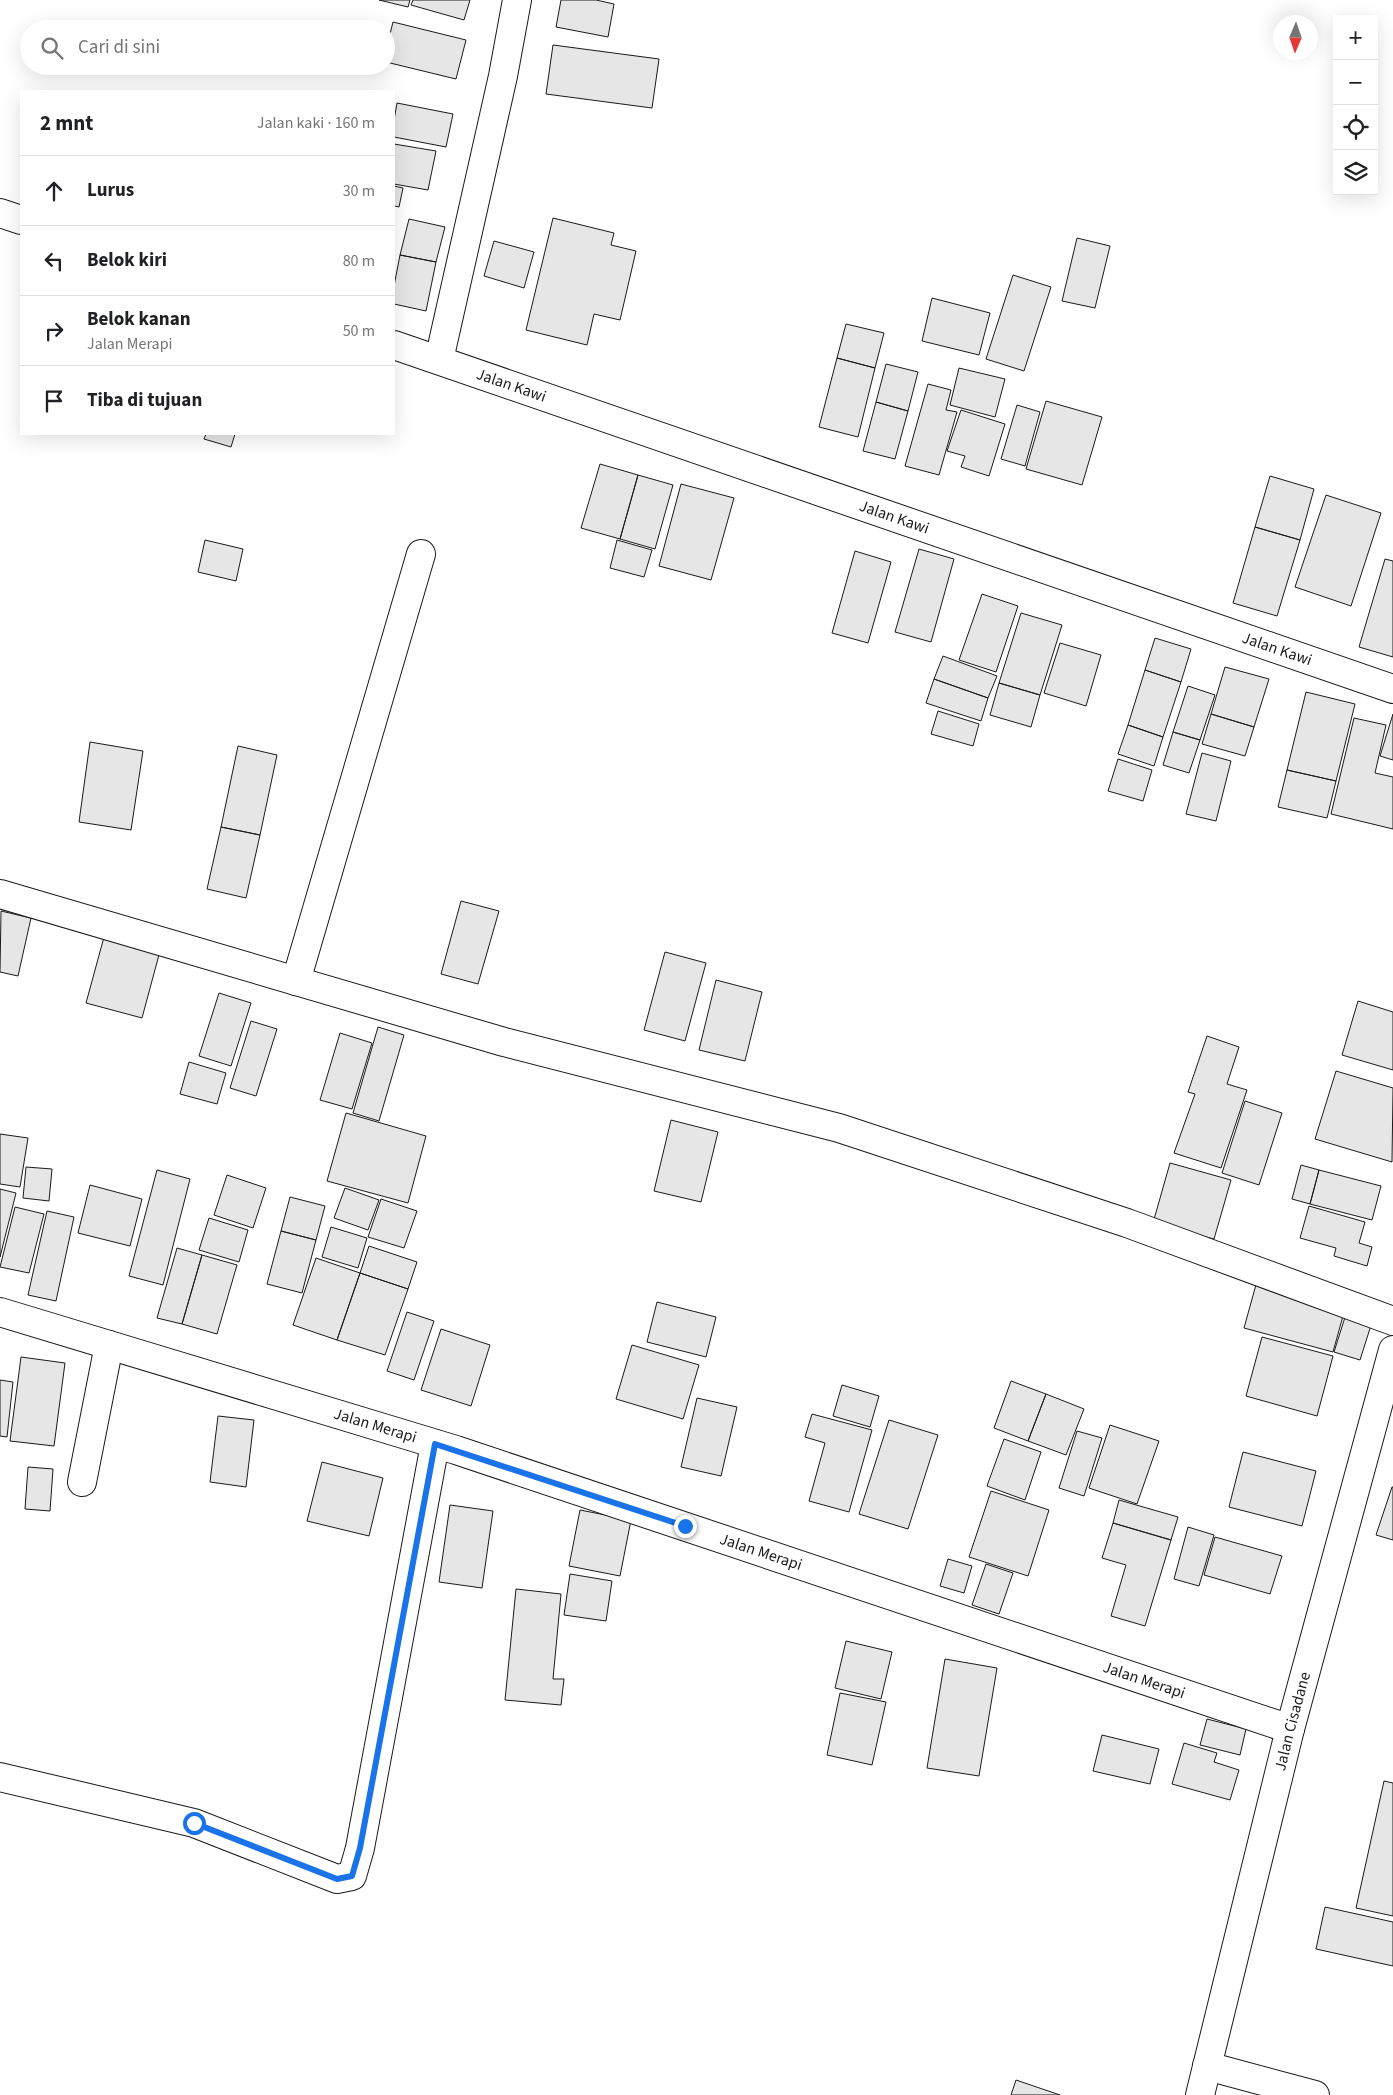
<!DOCTYPE html>
<html lang="id">
<meta charset="utf-8">
<style>
body{margin:0;font-family:"Source Sans 3",sans-serif;background:#f6f6f6;color:#202124}
.controls{position:absolute;right:15px;top:15px;display:grid;overflow:hidden;border-radius:0px;box-shadow:0 5px 20px #0002}
.controls button{width:45px;height:45px;display:grid;place-items:center;padding:0;border:0;border-bottom:1px solid #e0e0e0;background:#fff;color:#202124;font:25px sans-serif}
.compass{position:absolute;left:1273px;top:15px;width:45px;height:45px;border-radius:50%;background:#fff;box-shadow:0 5px 20px #0002;rotate:182deg}
.stop{position:absolute;width:15px;height:15px;margin:-11px;border:4px solid #1a73e8;border-radius:50%;background:#fff}
.stop.end{background:#1a73e8;border-color:#fff;box-shadow:0 1px 5px #0008}
.list{margin:0;padding:0;list-style:none}
h2{display:flex;justify-content:space-between;align-items:center;height:65px;margin:0;padding:0 20px;font-size:21px}
h2 small{font-size:16px;font-weight:400;color:#757577}
.list li{display:grid;grid-template-columns:32px 1fr auto;gap:15px;align-items:center;box-sizing:border-box;height:70px;padding:0 20px;border-top:1px solid #e0e0e0}
.list b{display:block;font-size:19px;white-space:nowrap}
.list p{margin:0;font-size:16px;white-space:nowrap;color:#757577}
.list em{font-size:16px;font-style:normal;color:#757577}
.icon{flex:none;width:28px;height:28px;fill:none;stroke:currentColor;stroke-width:2;stroke-linecap:round;stroke-linejoin:round}
.map{position:relative;flex:none;width:1393px;height:2095px;overflow:hidden}
.search{position:absolute;background:#fff;box-shadow:0 5px 20px #0002;left:20px;top:20px;width:375px;height:55px;display:flex;align-items:center;gap:12px;box-sizing:border-box;padding:0 18px;border-radius:28px;color:#757577;font-size:19px}
.panel{position:absolute;background:#fff;box-shadow:0 5px 20px #0002;left:20px;top:90px;width:375px;height:345px;border-radius:0px}
.map>svg:first-child{display:block}
.building{fill:#e6e6e6;stroke:#1a1a1a}
.lines{fill:none;stroke-linecap:round;stroke-linejoin:round}
.minor-casing{stroke:#1a1a1a;stroke-width:30}
.minor{stroke:#fff;stroke-width:28}
.route{stroke:#1a73e8;stroke-width:6}
.labels{text-anchor:middle;dominant-baseline:central;stroke-width:4;stroke-linejoin:round;paint-order:stroke}
.street-label{font-size:16px;fill:#1a1a1a;stroke:#fff}
</style>
<div class="map">
<svg width="1393" height="2095" viewBox="0 0 1393 2095">
<rect width="100%" height="100%" fill="#fff"/>
<path class="building" d="M379 0H410L408 7Z
M413 0H470L464 20 411 5Z
M561 0H596L614 4 608 37 556 27Z
M393 22 466 40 456 79 386 62V50Z
M553 45 659 59 652 108 546 94Z
M397 103 453 114 446 147 394 137V120Z
M394 144 436 151 428 190 394 184Z
M394 186 403 188 399 207 394 206Z
M553 218 614 233 611 245 636 251 620 320 594 314 587 345 526 330Z
M409 219 445 227 436 262 400 255Z
M1077 238 1110 246 1095 308 1062 301Z
M494 241 534 252 524 288 484 276Z
M400 255 436 262 426 311 394 304V286Z
M1013 275 1051 287 1024 371 986 359Z
M932 298 990 313 979 355 922 341Z
M846 324 884 333 875 368 837 358Z
M837 358 875 368 858 437 819 427Z
M886 364 918 372 908 411 876 402Z
M959 368 1005 379 995 417 950 405Z
M928 384 951 390 946 410 957 412 939 475 905 466Z
M1046 401 1102 417 1082 485 1026 469Z
M876 402 908 411 895 459 863 451Z
M1017 405 1040 412 1025 466 1001 459Z
M961 410 1005 424 989 476 961 467 965 456 947 451Z
M206 434H235L231 447 204 439Z
M600 464 638 475 620 539 581 528Z
M638 475 673 485 655 549 620 539Z
M1270 476 1314 489 1300 540 1255 527Z
M681 484 734 498 711 580 659 566Z
M1326 495 1381 513 1351 606 1295 587Z
M1255 527 1300 540 1277 616 1233 603Z
M205 540 243 549 236 581 198 572Z
M617 540 652 550 644 577 610 568Z
M919 549 954 559 931 642 895 632Z
M855 551 891 562 868 643 832 633Z
M1385 559 1393 561V657L1359 647Z
M982 594 1018 606 996 672 959 660Z
M1021 613 1062 625 1040 695 999 683Z
M1155 638 1191 649 1181 682 1145 670Z
M1060 643 1101 655 1086 706 1044 693Z
M943 656 997 676 988 698 934 679Z
M1225 667 1269 679 1254 727 1211 714Z
M1145 670 1181 682 1163 737 1128 725Z
M934 679 988 698 981 721 926 703Z
M999 683 1040 695 1031 727 990 715Z
M1188 686 1215 695 1200 740 1173 732Z
M1306 692 1355 704 1336 781 1287 770Z
M938 711 979 724 973 746 931 734Z
M1211 714 1254 727 1245 756 1202 744Z
M1393 714V760L1380 756Z
M1354 718 1386 725 1375 773 1393 777V829L1331 814Z
M1128 725 1163 737 1154 766 1118 754Z
M1173 732 1200 740 1189 773 1163 765Z
M90 742 143 751 131 830 79 822Z
M238 746 277 755 260 835 221 827Z
M1202 753 1231 761 1216 821 1186 814Z
M1118 759 1152 770 1143 801 1108 791Z
M1287 770 1336 781 1327 818 1278 807Z
M221 827 260 835 246 898 207 889Z
M461 901 499 911 478 984 441 974Z
M1 911 31 918 18 976 0 972Z
M104 937 160 951 142 1018 86 1003Z
M665 952 706 963 685 1041 644 1030Z
M716 980 762 992 745 1061 699 1050Z
M219 993 251 1003 231 1066 199 1056Z
M1358 1001 1393 1012V1070L1342 1055Z
M251 1021 277 1029 256 1096 230 1088Z
M378 1027 404 1035 379 1121 353 1113Z
M340 1033 372 1043 352 1109 320 1100Z
M1207 1036 1239 1047 1227 1084 1247 1090 1221 1168 1174 1153 1195 1094 1188 1092Z
M189 1062 226 1073 217 1104 180 1094Z
M1336 1071 1393 1088 1392 1162 1315 1139Z
M1245 1101 1282 1113 1259 1185 1222 1173Z
M346 1113 426 1136 408 1203 327 1181Z
M671 1120 718 1132 701 1202 654 1191Z
M0 1134 28 1138 20 1187 0 1184Z
M1170 1163 1231 1180 1214 1239 1153 1223Z
M1301 1165 1319 1170 1310 1204 1292 1199Z
M26 1167 52 1169 49 1201 23 1198Z
M157 1170 190 1179 163 1285 129 1276Z
M1319 1170 1381 1186 1372 1220 1310 1204Z
M227 1175 266 1188 253 1228 214 1215Z
M90 1185 142 1199 130 1246 78 1233Z
M345 1188 379 1200 368 1230 334 1218Z
M0 1189 16 1193 0 1257Z
M290 1197 325 1206 316 1240 281 1231Z
M381 1199 417 1211 404 1248 368 1237Z
M1309 1206 1365 1222 1359 1243 1372 1247 1367 1266 1334 1256 1336 1248 1300 1238Z
M15 1207 44 1214 29 1273 0 1267Z
M47 1211 74 1217 56 1301 28 1295Z
M209 1218 248 1230 239 1262 199 1250Z
M331 1227 367 1238 358 1268 322 1257Z
M281 1231 316 1240 302 1293 267 1284Z
M369 1246 417 1262 408 1289 360 1273Z
M177 1248 202 1255 182 1324 157 1318Z
M202 1255 237 1265 217 1334 182 1324Z
M316 1258 360 1273 337 1340 293 1325Z
M360 1273 408 1289 385 1355 337 1340Z
M1257 1281 1346 1305 1333 1352 1244 1328Z
M657 1302 716 1317 706 1357 647 1342Z
M407 1312 434 1321 414 1380 387 1371Z
M1346 1314 1372 1322 1360 1360 1334 1352Z
M441 1329 490 1345 471 1406 421 1390Z
M1262 1337 1333 1356 1317 1416 1246 1396Z
M632 1345 699 1365 683 1419 616 1399Z
M21 1357 65 1363 54 1446 10 1441Z
M0 1380 13 1382 7 1437 0 1436Z
M1011 1381 1046 1394 1028 1441 994 1428Z
M842 1385 879 1396 870 1427 833 1416Z
M1046 1394 1084 1409 1066 1455 1028 1441Z
M697 1398 737 1407 721 1476 681 1467Z
M812 1414 872 1430 849 1512 809 1501 825 1443 805 1437Z
M218 1416 254 1420 246 1487 210 1482Z
M889 1420 938 1435 908 1529 859 1514Z
M1110 1425 1159 1441 1137 1504 1089 1488Z
M1077 1431 1102 1438 1084 1496 1059 1488Z
M1004 1439 1041 1452 1025 1500 987 1486Z
M1243 1452 1316 1471 1302 1526 1229 1507Z
M322 1462 383 1478 369 1536 307 1521Z
M28 1467 53 1469 50 1511 25 1509Z
M1392 1487H1393V1540L1376 1535Z
M991 1491 1049 1510 1028 1576 969 1557Z
M1119 1500 1178 1517 1171 1540 1113 1523Z
M450 1505 493 1511 482 1588 439 1582Z
M580 1510 631 1520 620 1576 569 1566Z
M1113 1523 1171 1540 1145 1626 1111 1616 1126 1565 1102 1558Z
M1188 1527 1214 1535 1199 1586 1174 1579Z
M1215 1537 1282 1556 1270 1594 1204 1575Z
M948 1559 972 1566 964 1593 940 1586Z
M986 1564 1013 1573 999 1614 972 1605Z
M570 1574 612 1581 606 1621 564 1615Z
M516 1589 561 1594 553 1679H564L561 1705 505 1700Z
M846 1641 892 1652 881 1699 835 1688Z
M945 1659 997 1668 979 1776 927 1768Z
M840 1693 886 1702 872 1765 827 1755Z
M1207 1719 1246 1729 1240 1755 1200 1745Z
M1102 1735 1159 1749 1150 1784 1093 1771Z
M1184 1743 1217 1753 1214 1762 1239 1770 1230 1800 1172 1784Z
M1384 1781 1393 1783V1916L1356 1908Z
M1325 1907 1393 1922V1966L1316 1949Z
M1016 2080 1060 2095H1011Z"/>
<g class="lines">
<defs>
<g id="minor">
<path d="M0 213 21 220"/>
<path id="s1" d="M394 345 1393 689"/>
<path d="M439 360 503 76 517 0"/>
<path d="M0 894 504 1042 839 1128 1127 1223 1393 1321"/>
<path d="M296 981 421 554"/>
<path id="s2" d="M0 1312 456 1450 1290 1729"/>
<path d="M82 1482 109 1345"/>
<path d="M0 1777 194 1823 337 1879 352 1876 360 1848 435 1444"/>
<path d="M1207 2066 1315 2095"/>
<path id="s3" d="M1200 2095 1290 1729 1393 1350"/>
</g>
</defs>
<use href="#minor" class="minor-casing"/>
<use href="#minor" class="minor"/>
</g>
<g class="lines">
<path class="route" d="M194 1823 337 1879 352 1876 360 1848 435 1444 685 1526"/>
</g>
<g class="labels">
<g class="street-label">
<text stroke="none"><textPath href="#s1" startOffset="124">Jalan Kawi</textPath></text>
<text stroke="none"><textPath href="#s1" startOffset="529">Jalan Kawi</textPath></text>
<text stroke="none"><textPath href="#s1" startOffset="934">Jalan Kawi</textPath></text>
<text stroke="none"><textPath href="#s2" startOffset="392">Jalan Merapi</textPath></text>
<text stroke="none"><textPath href="#s2" startOffset="798">Jalan Merapi</textPath></text>
<text stroke="none"><textPath href="#s2" startOffset="1202">Jalan Merapi</textPath></text>
<text stroke="none"><textPath href="#s3" startOffset="385">Jalan Cisadane</textPath></text>
</g>
</g>
</svg>
<div class="controls">
<button>+</button>
<button>−</button>
<button><svg class="icon" aria-label="locate" viewBox="0 0 24 24"><circle cx="12" cy="12" r="6"/><path d="M12 2v4M12 18v4M2 12h4M18 12h4"/></svg></button>
<button><svg class="icon" aria-label="layers" viewBox="0 0 24 24"><path d="M12 4l9 5-9 5-9-5zM3 14l9 5 9-5"/></svg></button>
</div>
<svg class="compass" viewBox="-18 -18 36 36"><path d="M0-13l5 13h-10z" fill="#e53935"/><path d="M0 13l5-13h-10z" fill="#757577"/></svg>
<div class="stop" style="left:194px;top:1823px"></div>
<div class="stop end" style="left:685px;top:1526px"></div>
<div class="search"><svg class="icon" aria-label="search" viewBox="0 0 24 24"><circle cx="10" cy="10" r="6"/><path d="M15 15l6 6"/></svg>Cari di sini</div>
<section class="panel">
<h2>2 mnt<small>Jalan kaki · 160 m</small></h2>
<ul class="list">
<li><svg class="icon" aria-label="ahead" viewBox="0 0 24 24"><path d="M12 20V5M6 11l6-6 6 6"/></svg><div><b>Lurus</b></div><em>30 m</em></li>
<li><svg class="icon" aria-label="left" viewBox="0 0 24 24"><path d="M17 20v-9H6M10 6l-5 5 5 5"/></svg><div><b>Belok kiri</b></div><em>80 m</em></li>
<li><svg class="icon" aria-label="right" viewBox="0 0 24 24"><path d="M7 20v-9h11M14 6l5 5-5 5"/></svg><div><b>Belok kanan</b><p>Jalan Merapi</p></div><em>50 m</em></li>
<li><svg class="icon" aria-label="arrive" viewBox="0 0 24 24"><path d="M6 21V4h12l-3 4 3 4H6"/></svg><div><b>Tiba di tujuan</b></div></li>
</ul>
</section>
</div>
